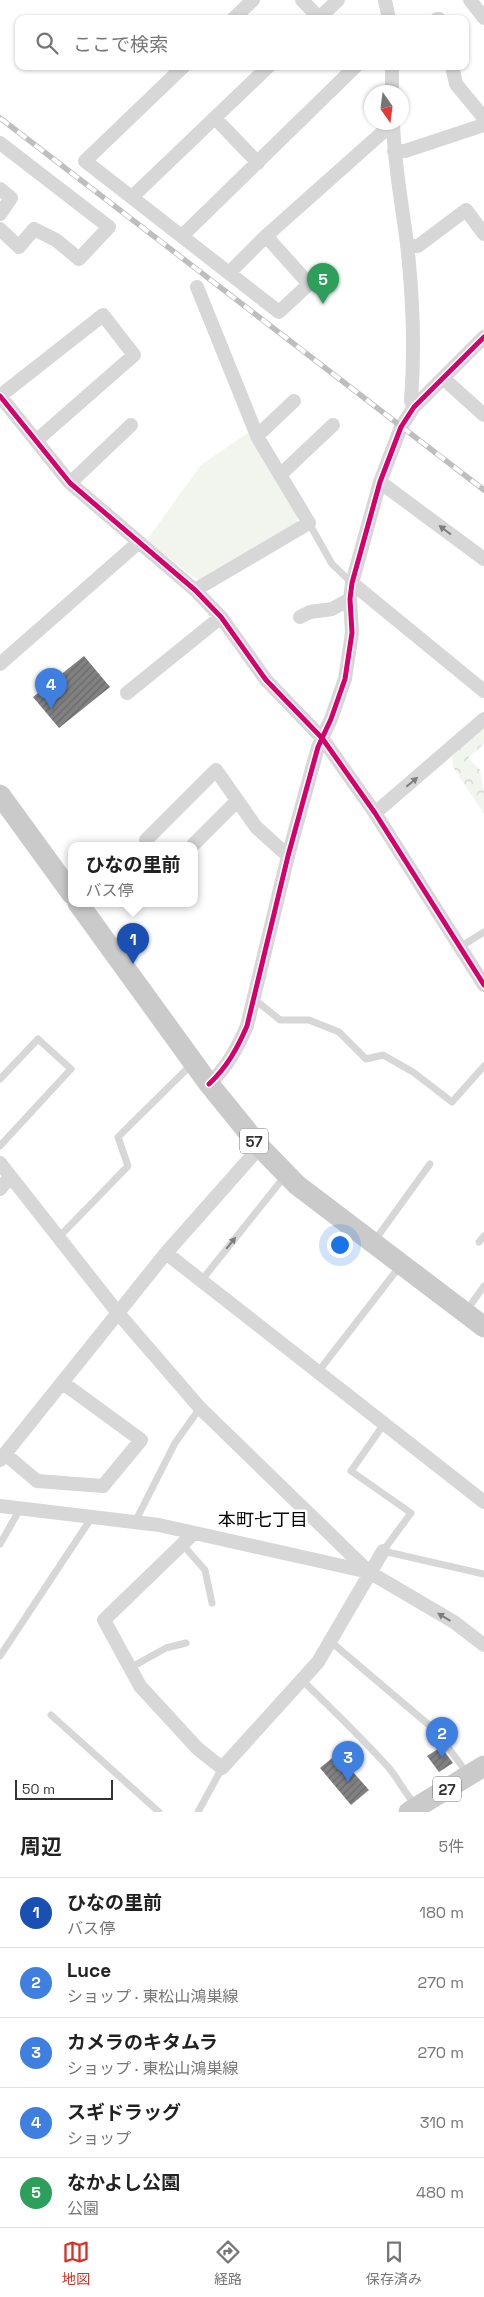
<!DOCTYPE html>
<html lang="ja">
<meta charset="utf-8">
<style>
body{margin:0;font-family:"Space Grotesk","Noto Sans JP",sans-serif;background:#f6f6f6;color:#222}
.compass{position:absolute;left:364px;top:85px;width:45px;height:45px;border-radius:50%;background:#fff;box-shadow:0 1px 4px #0004;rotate:166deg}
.scale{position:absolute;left:15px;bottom:12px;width:98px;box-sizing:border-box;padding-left:5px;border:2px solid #333;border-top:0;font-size:14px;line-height:18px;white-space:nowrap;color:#333;-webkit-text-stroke:4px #fff;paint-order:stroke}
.you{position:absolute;left:339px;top:1244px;width:18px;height:18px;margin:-12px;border:4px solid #fff;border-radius:50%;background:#1a73e8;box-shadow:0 0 0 8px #1a73e833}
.badge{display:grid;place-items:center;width:32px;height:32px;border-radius:50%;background:#d93025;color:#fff;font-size:16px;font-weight:700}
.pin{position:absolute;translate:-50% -41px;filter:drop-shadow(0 1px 2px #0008)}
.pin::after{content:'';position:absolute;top:26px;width:18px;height:15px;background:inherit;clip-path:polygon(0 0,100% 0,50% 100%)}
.popup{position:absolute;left:68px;top:842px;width:130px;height:65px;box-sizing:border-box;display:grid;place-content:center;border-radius:10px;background:#fff;filter:drop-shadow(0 1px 4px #0005);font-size:16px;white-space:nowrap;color:#767676}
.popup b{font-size:19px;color:#222}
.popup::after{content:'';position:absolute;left:50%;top:100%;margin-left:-10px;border:10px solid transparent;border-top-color:#fff}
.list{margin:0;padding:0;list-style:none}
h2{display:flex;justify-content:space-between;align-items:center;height:65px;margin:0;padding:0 20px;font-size:21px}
h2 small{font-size:16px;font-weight:400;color:#767676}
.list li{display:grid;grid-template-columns:32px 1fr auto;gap:15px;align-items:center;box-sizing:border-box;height:70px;padding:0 20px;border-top:1px solid #e0e0e0}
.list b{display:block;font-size:19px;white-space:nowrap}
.list p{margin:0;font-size:16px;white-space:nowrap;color:#767676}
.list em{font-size:16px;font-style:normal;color:#767676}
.icon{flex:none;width:28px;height:28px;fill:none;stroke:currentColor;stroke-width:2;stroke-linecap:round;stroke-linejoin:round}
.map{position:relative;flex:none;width:484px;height:1812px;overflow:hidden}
.search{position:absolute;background:#fff;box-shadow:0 1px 4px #0004;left:15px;right:15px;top:15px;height:55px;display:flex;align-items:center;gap:12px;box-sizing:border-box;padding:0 18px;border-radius:10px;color:#767676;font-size:19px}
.sheet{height:415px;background:#fff}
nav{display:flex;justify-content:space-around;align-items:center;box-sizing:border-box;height:70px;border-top:1px solid #e0e0e0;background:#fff;font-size:14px;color:#767676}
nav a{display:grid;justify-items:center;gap:2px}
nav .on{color:#d93025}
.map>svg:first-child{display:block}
.forest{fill:url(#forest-crowns)}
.park{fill:#f1f5ed}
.building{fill:url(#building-hatch)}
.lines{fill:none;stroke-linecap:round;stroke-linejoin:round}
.service{stroke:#d7d7d7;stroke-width:7}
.minor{stroke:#d7d7d7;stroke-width:14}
.primary{stroke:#cacaca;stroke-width:21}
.rail-casing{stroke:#bebebe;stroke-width:5.5}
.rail{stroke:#fff;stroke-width:4;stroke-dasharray:11;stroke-linecap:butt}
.cycleway-casing{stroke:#fff;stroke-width:8}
.cycleway{stroke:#d6006c;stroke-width:5}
.oneway{fill:#7d7d7d}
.labels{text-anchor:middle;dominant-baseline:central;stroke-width:5;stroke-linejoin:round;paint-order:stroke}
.shield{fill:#fff;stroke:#707070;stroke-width:1}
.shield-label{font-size:15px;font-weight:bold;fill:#333}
.neighbourhood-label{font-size:18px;fill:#000;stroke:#fff}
</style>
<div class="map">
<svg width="484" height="1812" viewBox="0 0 484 1812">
<defs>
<pattern id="forest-crowns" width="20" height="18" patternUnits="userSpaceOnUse" patternTransform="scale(1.25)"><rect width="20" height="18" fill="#f1f5ed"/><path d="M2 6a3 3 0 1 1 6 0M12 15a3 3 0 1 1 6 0" fill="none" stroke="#cfd2cc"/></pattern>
<pattern id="building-hatch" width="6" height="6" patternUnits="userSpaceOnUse" patternTransform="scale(1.25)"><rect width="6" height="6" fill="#818181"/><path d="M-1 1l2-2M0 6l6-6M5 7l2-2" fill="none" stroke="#6a6a6a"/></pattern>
</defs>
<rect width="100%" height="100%" fill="#fff"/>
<path class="forest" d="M484 722V744L468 758 480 770 484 792V814L453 767 452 757Z"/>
<path class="park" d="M249 432 298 517 297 523 199 580 193 577 147 540 201 465Z"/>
<path class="building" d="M84 656 110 687 59 728 33 697Z
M441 1747 453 1763 439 1772 427 1756Z
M337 1754 369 1790 351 1805 320 1768Z"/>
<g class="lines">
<path class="service" d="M309 523 332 564 352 583
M460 947 484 932
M254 999 280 1020H309L339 1032 366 1059 383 1055 413 1072 452 1102 484 1066
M0 1079 38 1039 71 1069 0 1146
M58 1238 128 1166 118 1137 191 1065
M375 1240 430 1164
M479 1242 484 1236
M201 1281 285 1176
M467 1310 484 1286
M318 1372 400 1266
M384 1424 351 1471 411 1513 383 1551 484 1574
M135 1522 175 1443 200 1408
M0 1544 20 1509
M182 1544 205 1570 212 1603
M330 1641 436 1731 467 1773
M0 1656 92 1517
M130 1668 166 1648 186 1643
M302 1680C332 1709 361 1737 389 1768 399 1780 405 1794 416 1805
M51 1715 159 1812
M198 1812 222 1768"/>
<path class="minor" d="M302 0 319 18
M385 0 389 19
M470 0 484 18
M233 19 253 0
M318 19 338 0
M437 19H439
M184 66 85 161 279 312 309 284 266 236
M392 66V92
M452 66 456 84 484 118
M215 118 258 163
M393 122C394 164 402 204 407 244 413 297 415 349 411 401L414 407
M0 143 109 227 79 259 56 240 34 229 19 247 0 229
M394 151H405L484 125
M0 189 11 198 0 214
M132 197 269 66
M182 236 356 66
M407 246H418L466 210 484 234
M229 273 266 236 393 123
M444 379 484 415
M0 396 70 483 195 590 221 617 266 680 322 738 375 813 484 985
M0 396 103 315 134 355 37 440
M257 436 294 401
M280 475 333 425
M380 482 484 559
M70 483 131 425
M352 583 484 691
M195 590 309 523 258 438 197 287
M300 617 310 612 332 609 350 599
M0 664 139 542
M127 693 221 617
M375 813 484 719
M146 840 216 770 256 827 288 856
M193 845 237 801
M209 1084C227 1067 237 1049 247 1026L288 856 318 747 331 719 345 679 352 633 350 599 352 583 380 482 401 427 414 407 484 337
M0 1163 118 1313 200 1408 369 1572 454 1622 484 1645
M0 1189 10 1177
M166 1253 484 1502
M5 1454 37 1481 103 1486 141 1440 63 1383
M0 1460 166 1253 260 1147
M0 1506 159 1525 369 1572
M194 1533 104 1620 140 1686 197 1748 222 1768 318 1662 383 1551"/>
<path class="primary" d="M0 795 72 894
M78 903 209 1084 260 1147 297 1185 484 1327
M409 1812 484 1766"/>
<defs>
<path id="rail" d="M0 118 484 490"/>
</defs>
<use href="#rail" class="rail-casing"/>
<use href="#rail" class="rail"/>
<defs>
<path id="cycleway" d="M0 396 70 483 195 590 221 617 266 680 322 738 375 813 484 985
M209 1084C227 1067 237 1049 247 1026L288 856 318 747 331 719 345 679 352 633 350 599 352 583 380 482 401 427 414 407 484 337"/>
</defs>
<use href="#cycleway" class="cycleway-casing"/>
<use href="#cycleway" class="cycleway"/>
</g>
<defs><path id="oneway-solid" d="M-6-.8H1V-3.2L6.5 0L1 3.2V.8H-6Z" transform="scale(1.25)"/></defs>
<g class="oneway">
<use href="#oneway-solid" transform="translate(445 530) rotate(-143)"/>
<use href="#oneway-solid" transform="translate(412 782) rotate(-40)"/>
<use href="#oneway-solid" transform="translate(231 1243) rotate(-51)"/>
<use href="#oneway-solid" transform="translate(444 1617) rotate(-149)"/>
</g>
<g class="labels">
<g class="shield">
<rect x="240" y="1128.5" width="28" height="25" rx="4"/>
<rect x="433" y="1776.5" width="28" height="25" rx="4"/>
</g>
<g class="shield-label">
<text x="254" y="1141">57</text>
<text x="447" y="1789">27</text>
</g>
<g class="neighbourhood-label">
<text x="263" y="1519">本町七丁目</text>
</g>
</g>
</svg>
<svg class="compass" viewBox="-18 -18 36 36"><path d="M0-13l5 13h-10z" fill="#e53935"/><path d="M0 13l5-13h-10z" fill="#767676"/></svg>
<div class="scale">50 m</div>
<div class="you"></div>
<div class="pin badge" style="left:133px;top:964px;background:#1a4fb4">1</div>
<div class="popup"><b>ひなの里前</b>バス停</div>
<div class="pin badge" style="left:442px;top:1758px;background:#3f7fe0">2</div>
<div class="pin badge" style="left:348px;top:1782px;background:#3f7fe0">3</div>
<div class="pin badge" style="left:51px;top:709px;background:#3f7fe0">4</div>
<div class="pin badge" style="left:323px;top:304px;background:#2e9e5b">5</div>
<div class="search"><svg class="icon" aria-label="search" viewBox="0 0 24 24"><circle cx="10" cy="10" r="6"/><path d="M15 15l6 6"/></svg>ここで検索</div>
</div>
<section class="sheet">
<h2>周辺<small>5件</small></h2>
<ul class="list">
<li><span class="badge" style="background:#1a4fb4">1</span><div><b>ひなの里前</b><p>バス停</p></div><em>180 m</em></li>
<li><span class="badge" style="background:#3f7fe0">2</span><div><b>Luce</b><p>ショップ · 東松山鴻巣線</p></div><em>270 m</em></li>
<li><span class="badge" style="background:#3f7fe0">3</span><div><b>カメラのキタムラ</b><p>ショップ · 東松山鴻巣線</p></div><em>270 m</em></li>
<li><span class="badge" style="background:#3f7fe0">4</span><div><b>スギドラッグ</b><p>ショップ</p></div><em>310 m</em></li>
<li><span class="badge" style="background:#2e9e5b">5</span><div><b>なかよし公園</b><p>公園</p></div><em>480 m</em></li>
</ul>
</section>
<nav>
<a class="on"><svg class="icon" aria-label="map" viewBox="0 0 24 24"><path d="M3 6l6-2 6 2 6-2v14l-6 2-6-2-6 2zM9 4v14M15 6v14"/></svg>地図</a>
<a><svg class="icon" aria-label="directions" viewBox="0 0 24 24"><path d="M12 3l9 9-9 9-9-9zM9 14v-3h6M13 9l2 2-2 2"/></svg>経路</a>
<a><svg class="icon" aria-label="saved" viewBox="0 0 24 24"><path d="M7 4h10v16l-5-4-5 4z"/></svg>保存済み</a>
</nav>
